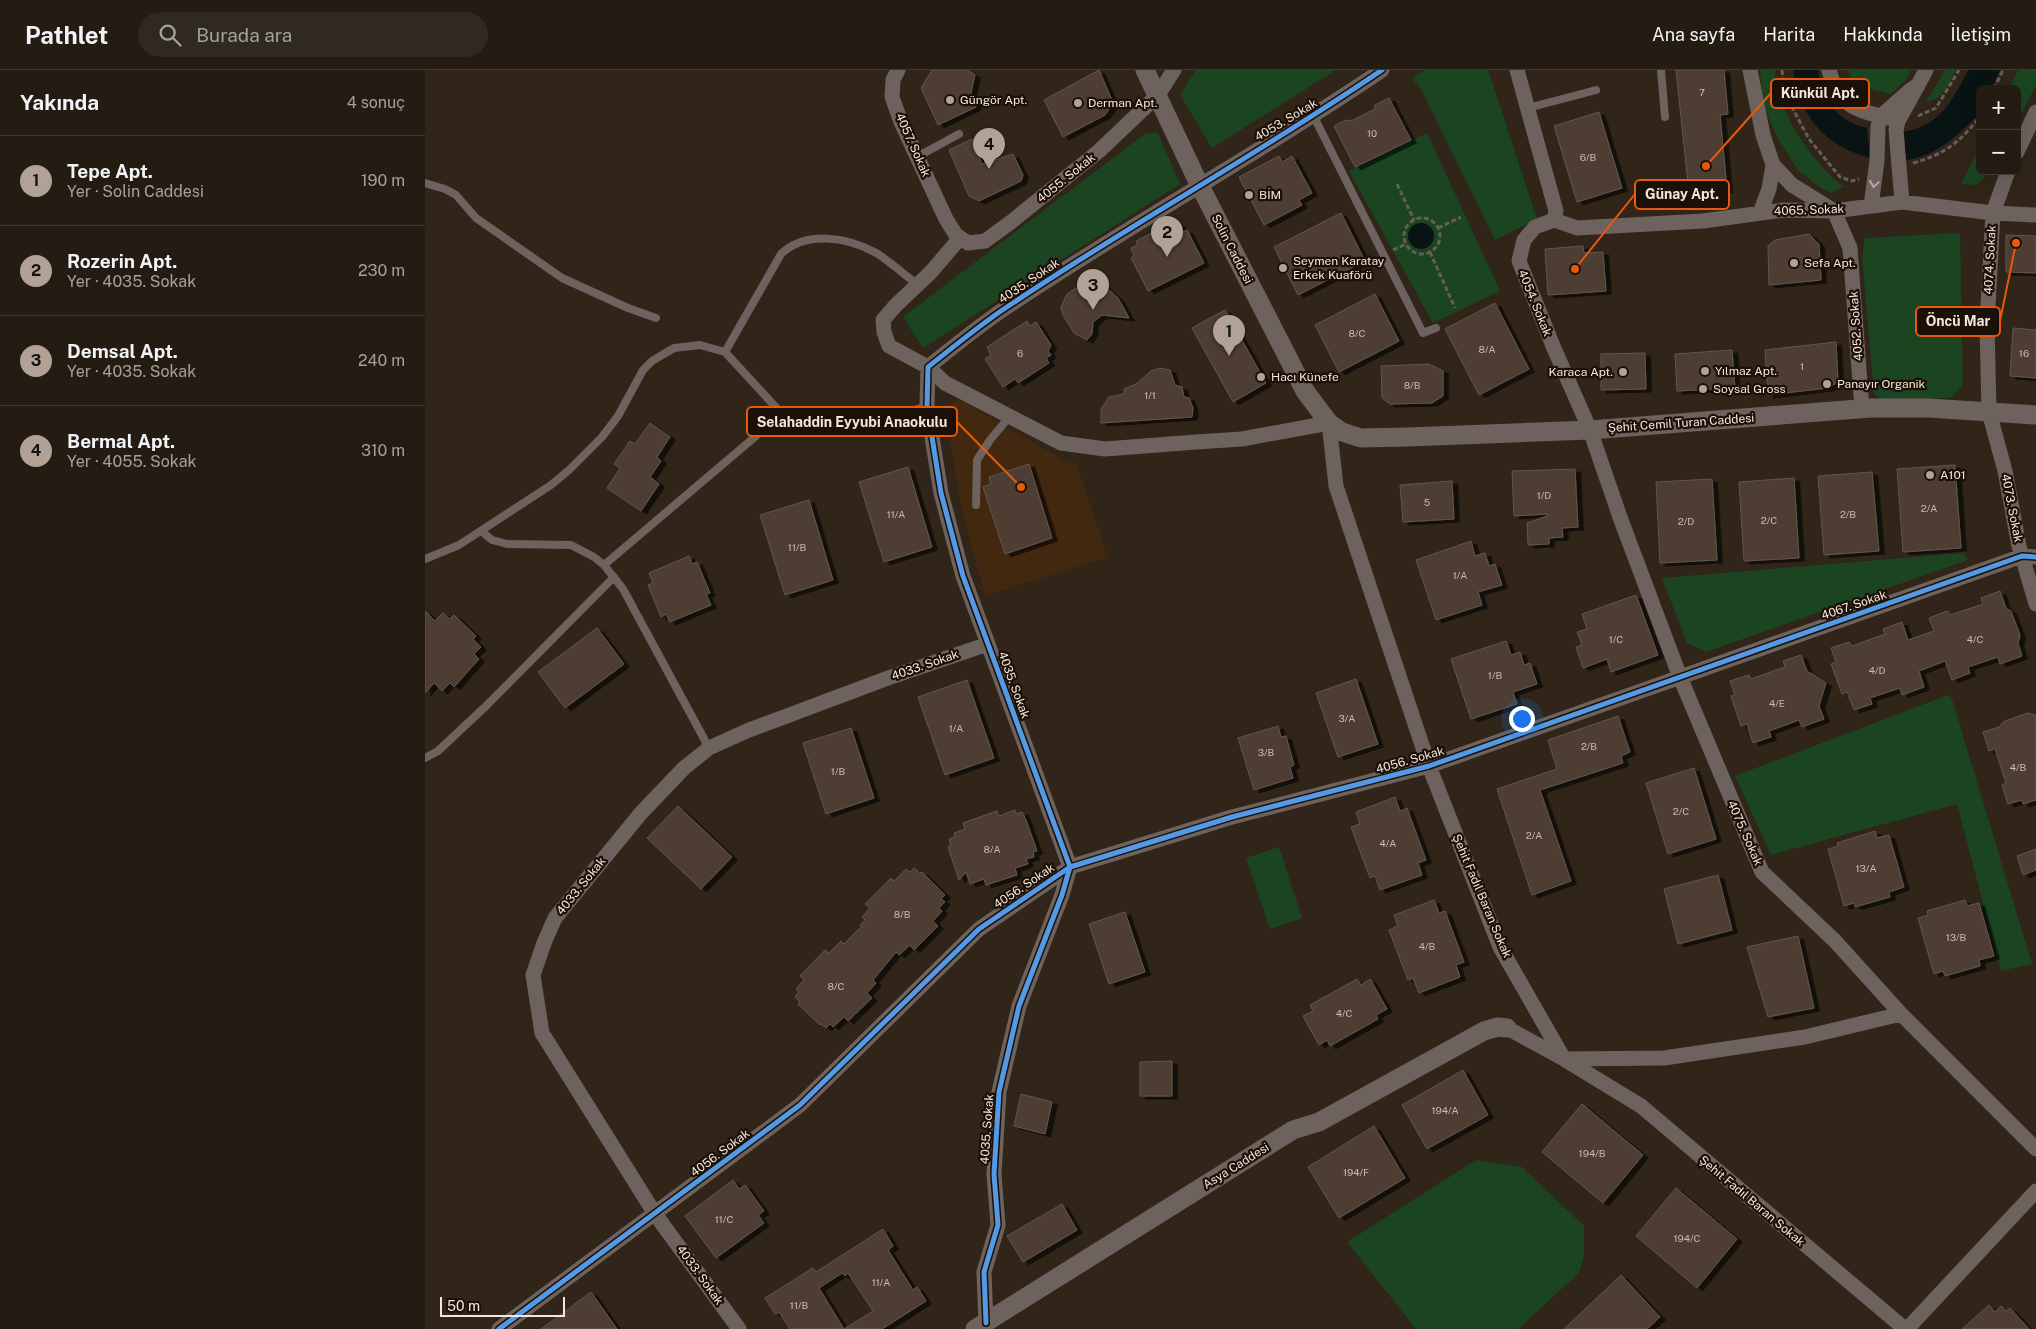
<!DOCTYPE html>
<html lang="tr">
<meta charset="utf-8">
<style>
body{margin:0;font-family:"Public Sans",sans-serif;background:#302920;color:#f1f3f6}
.controls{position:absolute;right:15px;top:15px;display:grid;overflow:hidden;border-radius:8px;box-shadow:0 5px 20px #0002}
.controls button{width:45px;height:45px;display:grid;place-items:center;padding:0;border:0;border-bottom:1px solid #413a32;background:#241c12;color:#f1f3f6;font:25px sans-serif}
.scale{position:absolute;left:15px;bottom:12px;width:125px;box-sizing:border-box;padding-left:5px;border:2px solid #f6e6d9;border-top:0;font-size:14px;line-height:18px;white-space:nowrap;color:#f6e6d9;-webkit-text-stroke:4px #1b1007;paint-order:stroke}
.you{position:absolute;left:1096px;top:648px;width:18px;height:18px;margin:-12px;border:4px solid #fff;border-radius:50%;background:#1a73e8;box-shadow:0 0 0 8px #1a73e833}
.badge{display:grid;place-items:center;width:32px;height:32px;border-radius:50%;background:#b1a295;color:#111;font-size:16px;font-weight:700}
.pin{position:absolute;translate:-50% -41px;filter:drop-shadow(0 1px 2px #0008)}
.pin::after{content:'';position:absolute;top:26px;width:18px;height:15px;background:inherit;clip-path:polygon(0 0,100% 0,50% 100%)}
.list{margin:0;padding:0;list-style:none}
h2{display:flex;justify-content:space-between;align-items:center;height:65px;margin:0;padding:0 20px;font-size:21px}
h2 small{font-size:16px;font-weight:400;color:#a3a19f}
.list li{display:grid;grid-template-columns:32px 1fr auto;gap:15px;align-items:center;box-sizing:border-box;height:90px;padding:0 20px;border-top:1px solid #413a32}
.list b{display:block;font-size:19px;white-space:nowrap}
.list p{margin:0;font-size:16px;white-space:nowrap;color:#a3a19f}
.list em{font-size:16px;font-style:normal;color:#a3a19f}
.icon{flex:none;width:28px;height:28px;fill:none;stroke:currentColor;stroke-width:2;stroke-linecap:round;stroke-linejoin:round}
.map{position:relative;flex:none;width:1611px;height:1259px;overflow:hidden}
header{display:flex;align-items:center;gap:30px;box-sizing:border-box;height:70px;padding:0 25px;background:#241c12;border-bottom:1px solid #413a32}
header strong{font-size:24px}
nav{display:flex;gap:28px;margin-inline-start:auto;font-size:18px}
.search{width:350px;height:45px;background:#302920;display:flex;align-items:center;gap:12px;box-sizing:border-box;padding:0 18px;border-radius:28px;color:#a3a19f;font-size:19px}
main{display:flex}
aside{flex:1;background:#241c12}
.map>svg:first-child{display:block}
.built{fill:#42280e}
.green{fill:#1b4521}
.water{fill:#091313}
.building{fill:#4d3c32;stroke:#62564e;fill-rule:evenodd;filter:url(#shadow)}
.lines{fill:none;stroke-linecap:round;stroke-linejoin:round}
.path{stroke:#675d59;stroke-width:3;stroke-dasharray:5 2.5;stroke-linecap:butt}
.service{stroke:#6e625f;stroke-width:8}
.minor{stroke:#6e625f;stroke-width:15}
.tertiary{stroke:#6e625f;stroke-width:19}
.cycleway-casing{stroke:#1b1007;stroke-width:8}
.cycleway{stroke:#5399e6;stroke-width:5}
.oneway{stroke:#b9aba2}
.poi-dot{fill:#b1a295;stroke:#1b1007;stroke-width:2}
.labels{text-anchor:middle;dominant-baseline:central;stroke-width:4.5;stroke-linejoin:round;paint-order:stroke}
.number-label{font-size:10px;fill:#ccbcaf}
.poi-label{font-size:12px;fill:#f6e6d9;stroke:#1b1007;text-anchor:start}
.street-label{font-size:12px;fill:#f6e6d9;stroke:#1b1007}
.leader{fill:none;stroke:#e8590c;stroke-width:2}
.callout-dot{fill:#e8590c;stroke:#1b1007;stroke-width:2}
.callout{fill:#1b1007;stroke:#e8590c;stroke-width:2}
.callout-label{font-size:14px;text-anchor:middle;font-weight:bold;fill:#f6e6d9}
</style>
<header>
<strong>Pathlet</strong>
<div class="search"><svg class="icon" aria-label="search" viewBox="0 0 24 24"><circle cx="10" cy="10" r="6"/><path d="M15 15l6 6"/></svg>Burada ara</div>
<nav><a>Ana sayfa</a><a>Harita</a><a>Hakkında</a><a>İletişim</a></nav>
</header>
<main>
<aside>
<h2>Yakında<small>4 sonuç</small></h2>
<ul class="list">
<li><span class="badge">1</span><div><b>Tepe Apt.</b><p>Yer · Solin Caddesi</p></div><em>190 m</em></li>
<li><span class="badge">2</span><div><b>Rozerin Apt.</b><p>Yer · 4035. Sokak</p></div><em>230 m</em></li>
<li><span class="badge">3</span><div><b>Demsal Apt.</b><p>Yer · 4035. Sokak</p></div><em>240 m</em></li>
<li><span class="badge">4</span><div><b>Bermal Apt.</b><p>Yer · 4055. Sokak</p></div><em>310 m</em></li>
</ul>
</aside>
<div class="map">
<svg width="1611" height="1259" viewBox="0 0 1611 1259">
<defs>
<filter id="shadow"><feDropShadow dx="5.5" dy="3" stdDeviation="0" flood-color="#0009"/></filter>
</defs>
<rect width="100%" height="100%" fill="#302518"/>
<path class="built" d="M533 329 644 393 651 392 683 487 560 526 537 441 520 338Z"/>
<path class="green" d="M771 0H911L787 78 755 25Z
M999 0H1063L1112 149 1070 170 995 17 987 9Z
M1335 0H1350C1349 38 1389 95 1419 117L1406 123 1393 116 1373 100 1353 69 1338 35Z
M1424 0H1486L1481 10 1465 24 1426 14Z
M1520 0H1531C1524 13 1518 30 1501 32Z
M1593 0H1611V15L1592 52V19H1584Z
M721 63H733L755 114 498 278 478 247Z
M1002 63 1075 221 1008 253 924 101Z
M1555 76V101H1565L1552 115 1536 114Z
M1535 163 1538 315 1526 328 1456 329 1449 324 1437 187 1440 168Z
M1538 483 1543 490 1281 582 1262 573 1237 508Z
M1523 625 1527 629 1607 894 1576 901 1532 734 1346 785 1310 706Z
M854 777 877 848 845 859 821 788Z
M1051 1090 1097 1097 1159 1156V1186L1154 1203 1093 1259H991L922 1172Z"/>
<path class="water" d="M1368 0H1393C1397 30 1412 51 1442 58L1445 88C1399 75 1375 47 1368 0Z
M1543 0H1575L1566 19H1555V41L1553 45C1533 65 1510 87 1481 90L1479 62C1516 55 1527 31 1543 0Z
M983 166a13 13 0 1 1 26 0a13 13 0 1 1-26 0Z"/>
<path class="building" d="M507 0H542L550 5 546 22 551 37 513 55 496 18Z
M674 0 686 28V36L680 45 638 67 619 30Z
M1251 0H1299L1303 44 1295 45 1302 120 1264 123Z
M964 28 986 70 930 97 909 56 921 50 926 51 950 39V35Z
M1174 42 1197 118 1152 132 1129 56Z
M547 69 557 94 588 84 598 105 596 111 554 131 544 126 524 80Z
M854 86 857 92 867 86 887 123 874 130 877 135 839 155 814 107Z
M916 143 940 191 873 225 849 177Z
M754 153 758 162 762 160 779 193 723 221 706 188 709 186 706 178 713 175 711 171 745 154 747 157Z
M1384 164 1394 174 1396 210 1344 215 1343 176 1350 170Z
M1581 165 1611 166V203L1581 202Z
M1158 176 1159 183 1178 182 1181 221 1123 225 1120 179Z
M673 210 693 228 704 248 677 245 668 252 667 264 662 270 649 263 638 245 636 237 642 224 661 212Z
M950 224 974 271 914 302 890 255Z
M1070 233 1104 299 1054 325 1020 259Z
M800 240 841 313 808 332 767 258Z
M602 251 605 256 611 252 626 275 623 281 626 285 621 288 624 293 593 313 590 309 578 317 560 289 566 285 562 277Z
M1588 258 1611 260V308L1585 306Z
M1411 272 1413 312 1403 318 1343 325 1340 280Z
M1307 280 1310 318 1252 321 1250 284Z
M1220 283 1221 319 1176 320V284Z
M1004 294 1018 301V326L1007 333 965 334 957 328 956 296Z
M735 298 745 300 750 315 757 317 759 327 764 328 768 338 767 347 676 353V339L684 327 699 324V319L711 314 726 301Z
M225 353 245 367 232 387 236 391 225 407 234 414 216 441 182 418 195 398 189 394 205 371 210 374Z
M604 394 627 468 580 484 558 417 566 414 564 407Z
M1530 395 1536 478 1478 482 1472 399Z
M483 397 507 477 459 492 434 412Z
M1150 399 1153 457 1137 458 1138 467 1124 468V474L1103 475 1102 453 1122 446V444L1089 446 1087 401Z
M1447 402 1454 481 1399 485 1393 406Z
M1369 408 1374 488 1319 491 1314 412Z
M1287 409 1292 490 1235 493 1231 412Z
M1027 411 1029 449 978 452 975 415Z
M384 430 408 510 360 525 335 445Z
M1046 471 1050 486 1060 483 1064 496 1070 494 1077 515 1053 522 1057 535 1011 550 991 490Z
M264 486 267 494 272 492 285 523 281 524 286 535 245 552 241 544 236 547 223 515 228 513 224 503Z
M1575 521 1581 538 1586 541 1595 565 1593 573 1597 586 1575 594 1573 587 1543 597 1545 603 1527 610 1520 591 1494 601 1499 617 1477 625 1475 618 1445 628 1447 634 1429 640 1422 622 1417 624 1406 594 1411 592 1406 578 1424 572 1427 576 1460 564 1458 559 1477 552 1483 570 1509 561 1504 548 1522 541 1525 545 1558 534 1556 528Z
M1211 525 1233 585 1186 602 1182 589 1158 598 1151 577 1157 575 1152 562 1162 559 1157 544Z
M0 541 10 551 18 543 25 549 29 545 51 566 48 569 56 577 49 584 54 589 29 617 25 613 17 621 9 613 0 623Z
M172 558 199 594 140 638 113 602Z
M1081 571 1086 585 1095 582 1099 595 1105 593 1112 614 1088 622 1092 634 1046 649 1026 589Z
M1376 585 1382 601 1401 613 1394 636 1399 649 1377 657 1374 650 1344 661 1346 667 1328 673 1322 654 1316 656 1306 626 1310 625 1305 611 1324 605 1326 609 1360 597 1358 591Z
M931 609 953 674 913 687 891 623Z
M542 610 569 688 520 705 493 627Z
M1602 643 1611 645V730L1598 734 1597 730 1583 734 1577 715 1581 713 1570 679 1564 681 1558 662 1574 657 1578 652Z
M1193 646 1205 682 1196 686 1198 693 1115 720 1146 811 1107 825 1072 719 1132 699 1123 670Z
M853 656 856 667 861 666 869 695 865 697 868 708 829 720 813 668Z
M426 658 449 728 401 744 378 673Z
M1269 698 1291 769 1243 784 1221 713Z
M970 727 975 741 982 738 1001 790 993 793 997 805 955 820 950 806 945 808 926 757 935 754 931 742Z
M253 736 307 787 276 819 222 768Z
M590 740 591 744 597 742 601 750 612 781 608 782 609 787 601 789 603 794 590 798 592 805 561 815 559 809 545 814 541 802 534 810 523 777 526 776 524 769 530 767 529 763 540 759 538 753 572 741 574 746Z
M1450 761 1452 768 1464 765 1479 817 1464 822 1465 827 1430 837 1429 833 1419 836 1403 779 1413 776 1412 773Z
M1611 779V800L1598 805 1592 786Z
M489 798 495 803 497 802 520 825 516 829 520 832 514 838 517 841 508 851 513 856 489 880 485 875 474 885 471 882 448 910 451 913 442 923 447 928 423 951 419 947 408 957 405 954 401 958 396 954 395 955 373 934 375 932 370 927 374 922 371 919 379 910 375 906 400 880 404 883 416 871 419 874 437 856 435 855 440 850 437 847 445 838 440 834 466 808 469 811 481 799 485 802Z
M1293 805 1307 860 1253 874 1239 819Z
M1009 830 1014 843 1020 841 1039 892 1031 895 1035 907 994 923 988 908 983 910 964 860 973 856 969 845Z
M1540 830 1542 836 1554 833 1569 886 1554 890 1555 896 1520 906 1518 901 1509 904 1493 848 1503 845 1502 841Z
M700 842 720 902 684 914 664 854Z
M1373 866 1389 938 1343 947 1322 877Z
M932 909 936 915 945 909 962 939 951 945 953 949 905 976 902 970 894 975 878 946 888 941 885 935Z
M747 991V1026H715V992Z
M1038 1000 1063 1045 1002 1079 977 1035Z
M596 1024 627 1032 620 1064 589 1056Z
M1157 1034 1218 1085 1178 1133 1117 1082Z
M949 1056 980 1108 914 1148 883 1097Z
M308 1110 314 1119 320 1115 339 1141 333 1145 339 1153 291 1188 260 1146Z
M1251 1118 1312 1169 1272 1218 1211 1166Z
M637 1134 652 1160 598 1192 582 1166Z
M458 1159 468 1176 463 1180 488 1220 492 1217 501 1231 457 1259H365L354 1242 350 1244 340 1228 388 1198 391 1202ZM417 1203 420 1206 423 1203 448 1241 419 1259 394 1218Z
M1196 1205 1235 1247 1222 1259H1139Z
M166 1222 192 1259H116Z
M1564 1235 1570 1242 1576 1236 1581 1241 1585 1238 1604 1259H1537Z"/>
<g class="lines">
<path class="path" d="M1357 0 1359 16 1368 39 1384 69 1415 107 1427 111 1434 109
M1569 19 1578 0
M1493 46 1511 38 1534 0
M1488 93C1518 85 1536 72 1555 46
M972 114 989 150
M979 166a18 18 0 1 1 36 0a18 18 0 1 1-36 0Z
M1013 158 1036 147
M968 180 981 174
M1005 182 1030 238"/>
<path class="service" d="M1236 0 1240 47
M1103 38 1171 20
M888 45 998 263 1011 258
M492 87 534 64
M0 113 20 119 31 125 51 148 137 208 203 238 231 248
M300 282 356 184C381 160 424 167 453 184 466 193 479 204 492 214
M551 435 552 390 565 370 585 346
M56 461 67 470 82 474 146 475 169 487 179 495 198 519 284 678
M0 489 34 475 126 415 144 400 177 367 193 346 218 300 227 291 249 278 275 275 300 282 357 344 378 356 389 360 401 362 423 361 502 336
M179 495 357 344
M0 688 13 681 61 636 189 507"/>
<path class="minor" d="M473 0 468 10 467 27 476 52 521 149 531 165 543 173 560 171 586 152 674 81 733 25 749 0
M1092 0 1131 141 1129 150 1110 157 1099 170 1094 191 1128 276 1165 360 1196 450 1255 607 1337 802 1410 871 1476 944 1611 1079
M1325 0 1338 65 1348 95 1367 115 1409 141 1425 178 1437 339
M1404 0C1414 37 1431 40 1464 48
M1493 15 1501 0
M1592 82 1611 42
M1583 101 1568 143 1562 254 1564 342 1580 401 1594 476 1611 534
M1446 136 1452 91 1453 56 1456 46 1483 22 1493 15 1473 51 1471 60 1477 132
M1335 143 1344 119 1348 95
M1129 150 1152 158 1278 151 1359 140 1409 141 1477 132 1568 143 1611 145
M535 168 506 202 471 235 458 250 459 262 464 276 503 297 520 313 636 373 680 379 771 372 817 369 904 353 911 416 1004 696 1075 877 1139 989 1216 1036 1480 1259
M1082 958 1139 989 1239 988 1380 967 1476 944
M561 1253 559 1202 573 1155 569 1104 574 1022 594 936 637 825 645 797 538 506 516 423 502 336 503 297C531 275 558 252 588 233 709 152 837 82 957 0
M74 1259 375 1035 554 859 645 797 807 747 1004 696 1597 486 1611 487
M314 1259 230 1144 117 963 108 905 119 873 130 848 216 743 259 698 284 678 324 660 463 608 563 574
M1482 1259 1611 1121"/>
<path class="tertiary" d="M720 0 774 114 880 321 904 353 917 362 936 368 983 367 1165 360 1446 338H1504L1611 345
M550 1259 868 1060 894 1052 1059 961 1073 957 1082 958"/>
<defs>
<path id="cycleway" d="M561 1253 559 1202 573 1155 569 1104 574 1022 594 936 637 825 645 797 538 506 516 423 502 336 503 297C531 275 558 252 588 233 709 152 837 82 957 0
M74 1259 375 1035 554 859 645 797 807 747 1004 696 1597 486 1611 487"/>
</defs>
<use href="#cycleway" class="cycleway-casing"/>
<use href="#cycleway" class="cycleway"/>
</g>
<defs><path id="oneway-chevron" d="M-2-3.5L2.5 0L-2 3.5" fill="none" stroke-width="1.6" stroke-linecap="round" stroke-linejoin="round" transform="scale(1.25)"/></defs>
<use class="oneway" href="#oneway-chevron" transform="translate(1449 114) rotate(98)"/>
<g class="poi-dot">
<circle cx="525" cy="30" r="5"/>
<circle cx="653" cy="33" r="5"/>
<circle cx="824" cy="125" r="5"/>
<circle cx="1369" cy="193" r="5"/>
<circle cx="858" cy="198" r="5"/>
<circle cx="1280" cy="301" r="5"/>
<circle cx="1198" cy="302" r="5"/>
<circle cx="836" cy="307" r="5"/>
<circle cx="1402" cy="314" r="5"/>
<circle cx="1278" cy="319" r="5"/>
<circle cx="1505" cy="405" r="5"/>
</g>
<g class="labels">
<g class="number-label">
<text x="1277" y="22">7</text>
<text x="947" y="63">10</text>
<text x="1163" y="87">6/B</text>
<text x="932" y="263">8/C</text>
<text x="1062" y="279">8/A</text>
<text x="595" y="283">6</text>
<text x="1599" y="283">16</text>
<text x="1377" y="296">1</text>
<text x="987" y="315">8/B</text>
<text x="725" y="325">1/1</text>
<text x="1119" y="425">1/D</text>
<text x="1002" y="432">5</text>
<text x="1504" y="438">2/A</text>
<text x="471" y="444">11/A</text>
<text x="1423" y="444">2/B</text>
<text x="1344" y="450">2/C</text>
<text x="1261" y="451">2/D</text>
<text x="372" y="477">11/B</text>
<text x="1035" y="505">1/A</text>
<text x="1191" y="569">1/C</text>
<text x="1550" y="569">4/C</text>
<text x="1452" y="600">4/D</text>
<text x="1070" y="605">1/B</text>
<text x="1352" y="633">4/E</text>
<text x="922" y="648">3/A</text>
<text x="531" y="658">1/A</text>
<text x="1164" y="676">2/B</text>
<text x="841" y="682">3/B</text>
<text x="1593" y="697">4/B</text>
<text x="413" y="701">1/B</text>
<text x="1256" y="741">2/C</text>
<text x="1109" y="765">2/A</text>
<text x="963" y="773">4/A</text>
<text x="567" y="779">8/A</text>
<text x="1441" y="798">13/A</text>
<text x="477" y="844">8/B</text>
<text x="1531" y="867">13/B</text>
<text x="1002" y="876">4/B</text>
<text x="411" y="916">8/C</text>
<text x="919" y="943">4/C</text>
<text x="1020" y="1040">194/A</text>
<text x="1167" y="1083">194/B</text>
<text x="931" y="1102">194/F</text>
<text x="299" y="1149">11/C</text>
<text x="1262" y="1168">194/C</text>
<text x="456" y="1212">11/A</text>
<text x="374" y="1235">11/B</text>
</g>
<g class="poi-label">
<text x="535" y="30">Güngör Apt.</text>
<text x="663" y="33">Derman Apt.</text>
<text x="834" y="125">BİM</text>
<text x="868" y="191">Seymen Karatay<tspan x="868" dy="14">Erkek Kuaförü</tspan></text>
<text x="1379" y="193">Sefa Apt.</text>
<text x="1290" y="301">Yılmaz Apt.</text>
<text x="1188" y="302" text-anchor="end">Karaca Apt.</text>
<text x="846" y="307">Hacı Künefe</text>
<text x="1412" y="314">Panayır Organik</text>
<text x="1288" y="319">Soysal Gross</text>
<text x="1515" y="405">A101</text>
</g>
<g class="street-label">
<text transform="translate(861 50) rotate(-31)">4053. Sokak</text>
<text transform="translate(488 75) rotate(66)">4057. Sokak</text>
<text transform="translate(641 108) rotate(-39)">4055. Sokak</text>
<text transform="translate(1384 140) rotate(-2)">4065. Sokak</text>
<text transform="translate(807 179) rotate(63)">Solin Caddesi</text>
<text transform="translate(1565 190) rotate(-87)">4074. Sokak</text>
<text transform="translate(604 211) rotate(-34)">4035. Sokak</text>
<text transform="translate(1110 233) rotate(68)">4054. Sokak</text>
<text transform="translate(1431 256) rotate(-94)">4052. Sokak</text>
<text transform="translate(1256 353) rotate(-4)">Şehit Cemil Turan Caddesi</text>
<text transform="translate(1587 438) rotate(79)">4073. Sokak</text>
<text transform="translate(1429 535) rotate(-19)">4067. Sokak</text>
<text transform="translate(500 595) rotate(-19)">4033. Sokak</text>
<text transform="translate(589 615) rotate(70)">4035. Sokak</text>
<text transform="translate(985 690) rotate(-16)">4056. Sokak</text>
<text transform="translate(1320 763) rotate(66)">4075. Sokak</text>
<text transform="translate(156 816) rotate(-51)">4033. Sokak</text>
<text transform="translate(599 816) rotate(-34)">4056. Sokak</text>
<text transform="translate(1057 826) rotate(67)">Şehit Fadıl Baran Sokak</text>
<text transform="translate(562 1059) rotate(-86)">4035. Sokak</text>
<text transform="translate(295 1083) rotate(-37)">4056. Sokak</text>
<text transform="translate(811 1096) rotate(-32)">Asya Caddesi</text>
<text transform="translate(1327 1131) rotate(40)">Şehit Fadıl Baran Sokak</text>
<text transform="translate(275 1205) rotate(54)">4033. Sokak</text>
</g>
</g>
<path class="leader" d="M1281 96L1346 23M1150 199L1210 124M1591 173L1575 251M596 417L532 352"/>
<g class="callout-dot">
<circle cx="1281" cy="96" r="5"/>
<circle cx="1150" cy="199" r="5"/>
<circle cx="1591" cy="173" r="5"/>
<circle cx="596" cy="417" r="5"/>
</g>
<g class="callout">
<rect x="1346" y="9" width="98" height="29" rx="5"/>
<rect x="1210" y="110" width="94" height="29" rx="5"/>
<rect x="1491" y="237" width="84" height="29" rx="5"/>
<rect x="322" y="337" width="210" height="29" rx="5"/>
</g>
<g class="callout-label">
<text x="1395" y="28">Künkül Apt.</text>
<text x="1257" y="129">Günay Apt.</text>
<text x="1533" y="256">Öncü Mar</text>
<text x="427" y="357">Selahaddin Eyyubi Anaokulu</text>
</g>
</svg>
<div class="controls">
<button>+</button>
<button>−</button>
</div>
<div class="scale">50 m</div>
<div class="you"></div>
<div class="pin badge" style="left:804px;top:286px">1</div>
<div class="pin badge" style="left:742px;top:187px">2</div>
<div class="pin badge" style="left:668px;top:240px">3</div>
<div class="pin badge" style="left:564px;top:99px">4</div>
</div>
</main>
